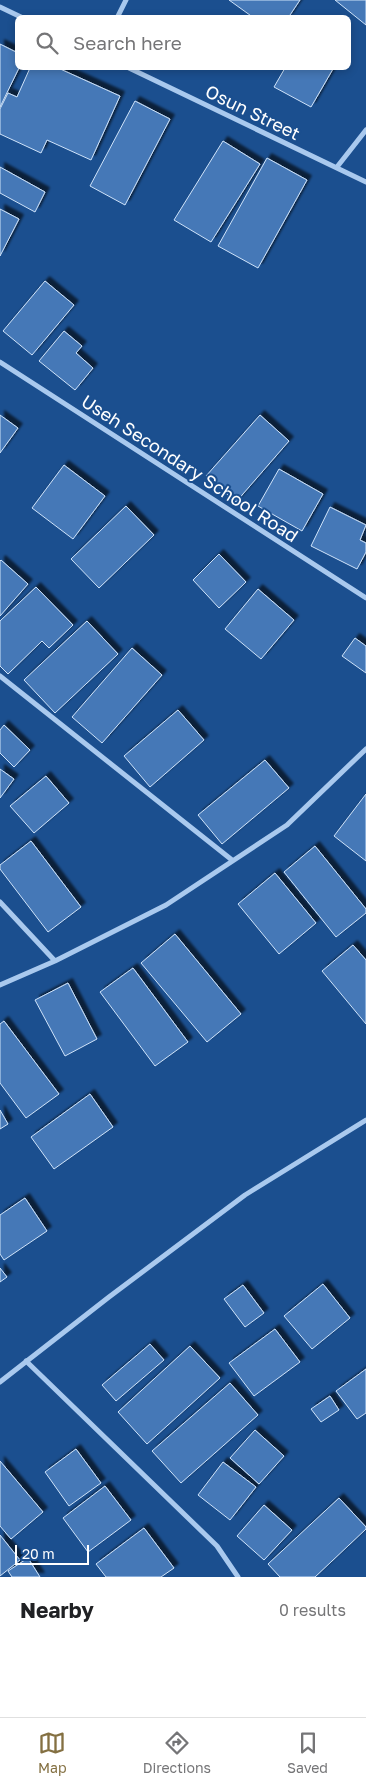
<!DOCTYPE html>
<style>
body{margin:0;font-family:"Golos Text",sans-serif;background:#f6f6f6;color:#202124}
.scale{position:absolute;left:15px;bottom:12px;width:74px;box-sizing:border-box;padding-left:5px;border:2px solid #fff;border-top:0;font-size:14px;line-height:18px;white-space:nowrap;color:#fff;-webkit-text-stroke:4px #1b4f8f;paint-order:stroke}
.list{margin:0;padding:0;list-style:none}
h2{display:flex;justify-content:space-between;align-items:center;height:65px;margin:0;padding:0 20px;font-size:21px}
h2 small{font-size:16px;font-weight:400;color:#757577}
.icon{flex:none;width:28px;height:28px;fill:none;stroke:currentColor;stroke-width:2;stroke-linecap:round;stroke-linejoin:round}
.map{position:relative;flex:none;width:366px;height:1577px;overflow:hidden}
.search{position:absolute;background:#fff;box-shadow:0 2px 8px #0003;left:15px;right:15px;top:15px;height:55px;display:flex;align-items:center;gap:12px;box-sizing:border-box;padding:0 18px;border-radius:8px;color:#757577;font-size:19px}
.sheet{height:140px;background:#fff}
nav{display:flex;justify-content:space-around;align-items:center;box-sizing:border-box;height:70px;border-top:1px solid #e0e0e0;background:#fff;font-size:14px;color:#757577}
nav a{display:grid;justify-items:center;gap:2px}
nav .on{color:#847042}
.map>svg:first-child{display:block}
.building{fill:#4478b7;stroke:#cfe3fa;filter:url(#shadow)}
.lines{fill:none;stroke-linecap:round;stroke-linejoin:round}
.minor{stroke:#a9c9ee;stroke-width:5}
.labels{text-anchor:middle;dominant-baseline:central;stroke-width:4;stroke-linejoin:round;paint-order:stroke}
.street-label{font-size:18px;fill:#fff;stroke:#1b4f8f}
</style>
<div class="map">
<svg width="366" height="1577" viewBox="0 0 366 1577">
<defs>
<filter id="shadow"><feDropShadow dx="4.5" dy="-4.5" stdDeviation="1" flood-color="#0009"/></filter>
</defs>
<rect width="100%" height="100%" fill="#1b4f8f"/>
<path class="building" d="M229 0H300L288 18H254Z
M335 0H366V25Z
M0 44 18 53 19 68 0 107Z
M30 68H58L120 96 91 160 47 140 41 153 0 134V109L8 93 17 97Z
M285 68H330L333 69 311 107 274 87Z
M135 101 170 119 125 205 90 186Z
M223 141 260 164 211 242 174 220Z
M267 158 307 180 258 268 218 246Z
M0 167 45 192 35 212 0 193Z
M0 209 19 219 0 256Z
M45 281 74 305 32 355 3 331Z
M64 331 82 346 76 353 93 368 75 390 39 361Z
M0 415 18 428 0 453Z
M260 415 289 441 236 502 206 476Z
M64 465 105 496 73 539 32 508Z
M279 469 323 494 302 531 258 506Z
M126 506 154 535 99 588 71 559Z
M330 507 366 525 360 540 366 543V552L357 569 311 546Z
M219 554 246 582 219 608 193 580Z
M1 560 28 584 0 616V561Z
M36 587 73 625 49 648 42 641 8 674 0 666V621Z
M258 589 294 620 261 659 225 629Z
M87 621 118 654 55 713 24 680Z
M355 638 366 646V673L342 656Z
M132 648 162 675 102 743 72 717Z
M178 710 204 740 150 787 124 756Z
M4 725 30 750 14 767 0 753V730Z
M265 760 289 788 222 844 198 815Z
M0 769 14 779 0 798Z
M46 776 69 803 34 833 10 806Z
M366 794V861L334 836Z
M31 841 81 907 48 932 0 869V865Z
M315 846 366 909V913L336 937 284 872Z
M275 873 316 923 279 954 238 904Z
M175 934 241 1014 207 1042 141 963Z
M353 945 366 960V1024L322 971Z
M133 968 188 1042 155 1066 100 992Z
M68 983 97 1039 65 1056 35 1000Z
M4 1021 59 1094 26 1118 0 1083V1024Z
M90 1094 113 1127 54 1169 31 1137Z
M0 1110 8 1124 0 1129Z
M25 1198 47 1231 4 1260 0 1254V1215Z
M0 1268 7 1277 0 1282Z
M323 1284 350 1318 312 1349 284 1316Z
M243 1285 264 1313 245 1327 224 1299Z
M275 1329 300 1362 254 1396 229 1363Z
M150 1344 164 1360 116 1401 102 1385Z
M190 1346 220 1378 147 1444 118 1412Z
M366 1369V1413L357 1419 336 1391Z
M230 1383 258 1415 181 1483 152 1451Z
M330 1396 339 1410 321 1422 311 1409Z
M255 1430 284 1456 259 1484 230 1458Z
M76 1449 101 1483 69 1506 45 1472Z
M0 1461 43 1512 11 1539 0 1526Z
M223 1462 256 1487 230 1520 198 1495Z
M105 1486 131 1520 88 1552 63 1518Z
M339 1498 366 1527V1529L315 1577H280L268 1564Z
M264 1505 292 1530 264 1560 237 1536Z
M144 1528 174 1568 161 1577H106L96 1564Z
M0 1535 20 1560 0 1576Z
M28 1558 40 1577H12L8 1571Z"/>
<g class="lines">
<path class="minor" d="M0 7 23 18
M117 18 126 0
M129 68 366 182
M337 167 366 130
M0 362 366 598
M0 676 232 860
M0 902 55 961
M0 985 55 961 166 905 287 825 366 749
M26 1361 217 1546 238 1577
M0 1382 109 1297 245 1195 366 1120"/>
</g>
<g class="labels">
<g class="street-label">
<text transform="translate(253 112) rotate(26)">Osun Street</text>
<text transform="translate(190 468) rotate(33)">Useh Secondary School Road</text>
</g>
</g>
</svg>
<div class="scale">20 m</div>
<div class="search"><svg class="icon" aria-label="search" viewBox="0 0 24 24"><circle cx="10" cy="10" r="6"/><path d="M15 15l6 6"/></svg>Search here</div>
</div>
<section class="sheet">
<h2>Nearby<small>0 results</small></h2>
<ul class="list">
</ul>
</section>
<nav>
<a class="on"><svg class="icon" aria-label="map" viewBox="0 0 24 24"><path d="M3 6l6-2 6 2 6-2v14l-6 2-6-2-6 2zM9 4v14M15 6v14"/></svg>Map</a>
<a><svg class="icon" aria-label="directions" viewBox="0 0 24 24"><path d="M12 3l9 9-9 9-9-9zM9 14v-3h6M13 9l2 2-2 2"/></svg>Directions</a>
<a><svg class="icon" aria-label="saved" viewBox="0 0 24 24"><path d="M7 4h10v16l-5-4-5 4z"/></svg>Saved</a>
</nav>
